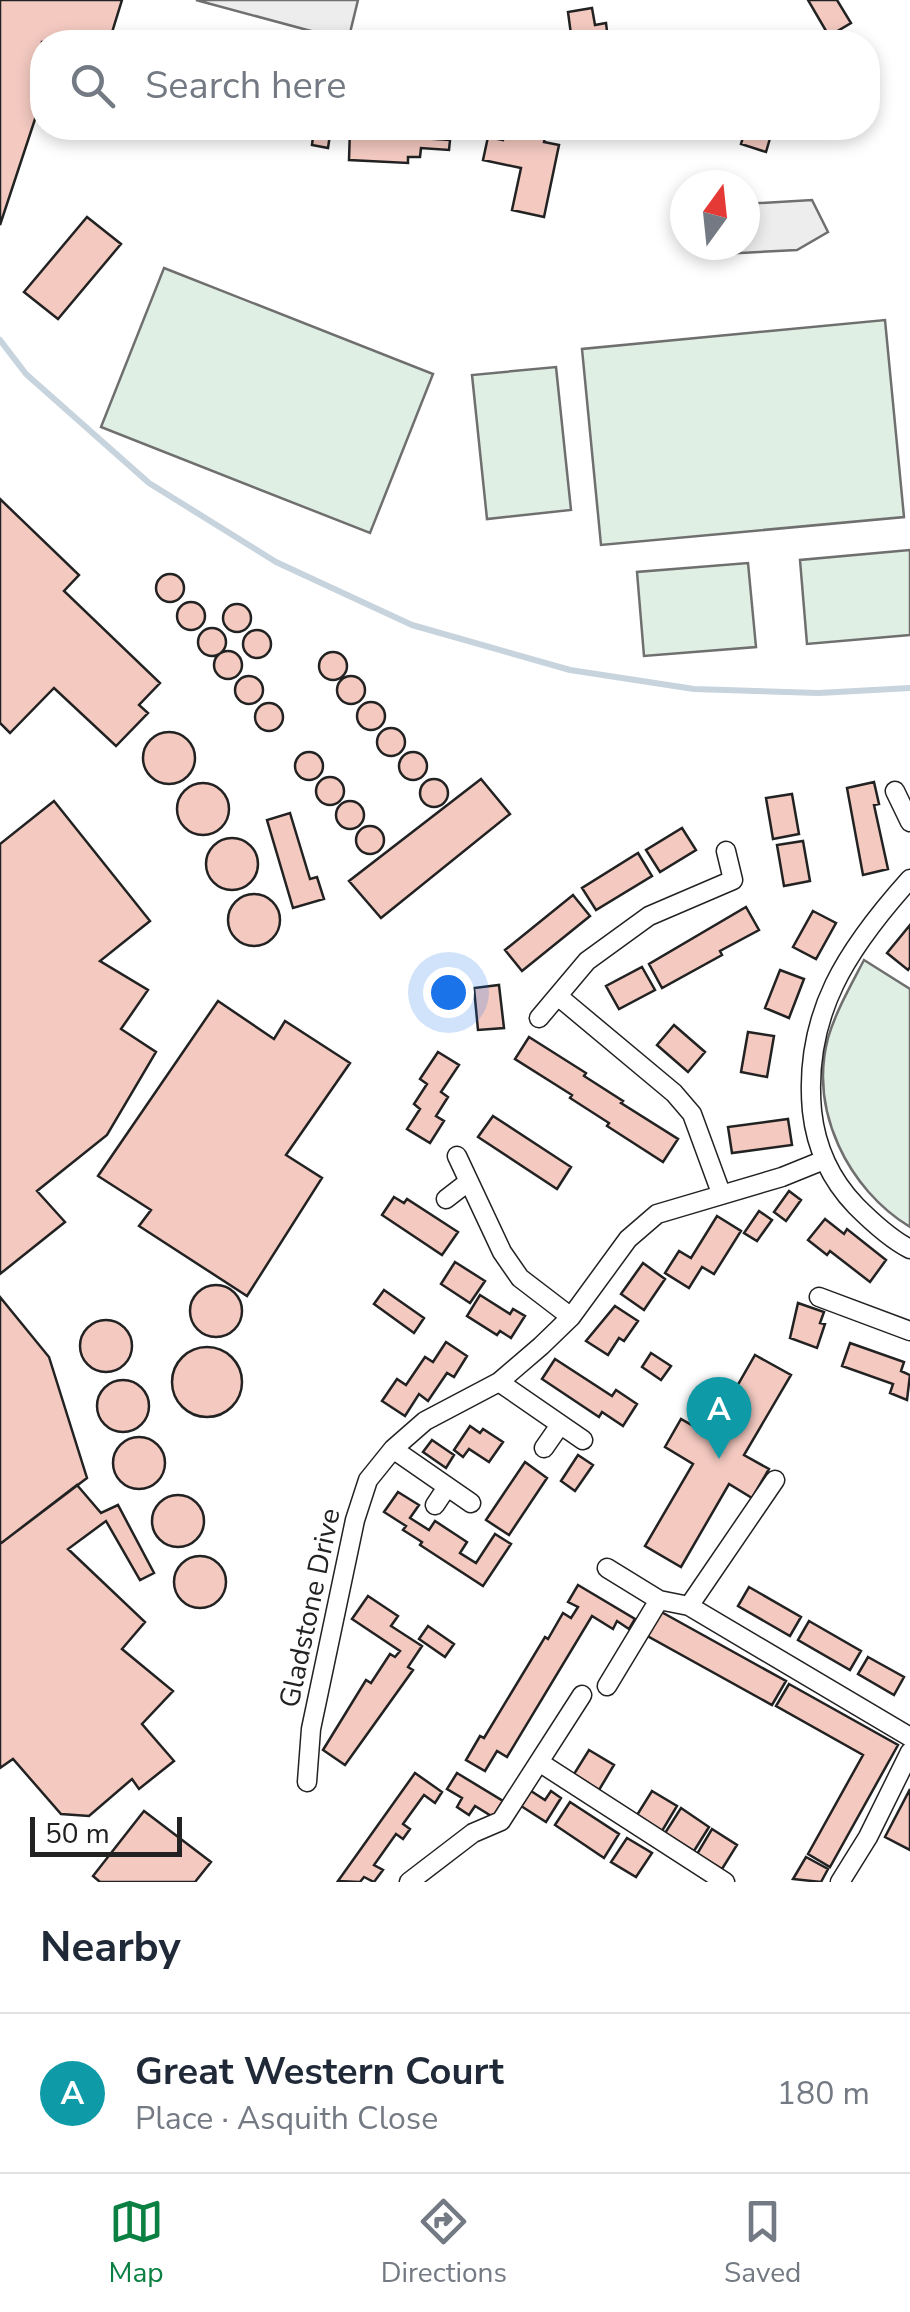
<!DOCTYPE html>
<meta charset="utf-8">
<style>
body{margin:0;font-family:"Nunito Sans",sans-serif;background:#f2f2f3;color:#1f2937}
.compass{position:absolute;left:670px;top:170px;width:90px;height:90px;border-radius:50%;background:#fff;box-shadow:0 5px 15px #0003;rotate:15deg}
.scale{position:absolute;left:30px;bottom:25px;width:152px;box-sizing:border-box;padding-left:10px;border:5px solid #222;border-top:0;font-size:28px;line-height:35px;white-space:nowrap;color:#222;-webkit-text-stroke:8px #fff;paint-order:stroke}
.you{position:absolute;left:448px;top:992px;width:35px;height:35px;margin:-25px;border:8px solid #fff;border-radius:50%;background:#1a73e8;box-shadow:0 0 0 15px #1a73e833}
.badge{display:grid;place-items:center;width:65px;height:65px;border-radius:50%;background:#0b8043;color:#fff;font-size:32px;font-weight:700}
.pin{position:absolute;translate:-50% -82px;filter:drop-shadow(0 2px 5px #0008)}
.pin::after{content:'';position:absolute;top:52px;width:35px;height:30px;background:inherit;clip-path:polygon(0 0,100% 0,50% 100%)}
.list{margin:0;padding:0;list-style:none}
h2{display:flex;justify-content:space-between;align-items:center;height:130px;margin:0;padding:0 40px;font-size:42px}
h2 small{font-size:32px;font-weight:400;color:#747a83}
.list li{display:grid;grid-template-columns:65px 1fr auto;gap:30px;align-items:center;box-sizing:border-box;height:160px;padding:0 40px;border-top:2px solid #e0e1e3}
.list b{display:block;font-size:38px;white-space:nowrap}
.list p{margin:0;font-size:32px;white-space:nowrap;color:#747a83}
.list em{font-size:32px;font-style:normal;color:#747a83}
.icon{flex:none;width:55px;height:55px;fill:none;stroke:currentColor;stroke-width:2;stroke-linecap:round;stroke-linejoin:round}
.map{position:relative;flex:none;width:910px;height:1882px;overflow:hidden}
.search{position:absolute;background:#fff;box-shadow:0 5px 15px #0003;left:30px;right:30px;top:30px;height:110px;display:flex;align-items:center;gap:25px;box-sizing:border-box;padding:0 35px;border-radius:40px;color:#747a83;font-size:38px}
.sheet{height:290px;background:#fff}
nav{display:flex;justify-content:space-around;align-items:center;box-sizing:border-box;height:140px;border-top:2px solid #e0e1e3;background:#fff;font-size:28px;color:#747a83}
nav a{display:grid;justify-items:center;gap:5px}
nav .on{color:#0b8043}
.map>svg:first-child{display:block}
.green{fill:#e0efe3;stroke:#6f6f6f;stroke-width:2.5}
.parking{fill:#ededed;stroke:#6f6f6f;stroke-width:2.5}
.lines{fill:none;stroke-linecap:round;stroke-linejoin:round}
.stream{stroke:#c7d3dd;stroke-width:6}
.building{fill:#f3c9c0;stroke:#222;stroke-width:2.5}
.minor-casing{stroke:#222;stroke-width:21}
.minor{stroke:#fff;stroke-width:18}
.labels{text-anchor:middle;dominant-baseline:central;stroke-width:8;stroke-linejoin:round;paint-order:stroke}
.street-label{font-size:28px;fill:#222;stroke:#fff}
</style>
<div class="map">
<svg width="910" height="1882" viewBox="0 0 910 1882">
<rect width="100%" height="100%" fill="#fff"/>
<path class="green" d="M164 268 433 374 370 533 101 427Z
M885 320 904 517 601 545 582 349Z
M556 367 571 510 487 519 472 375Z
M910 550V635L807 644 800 560Z
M748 563 756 647 644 656 637 572Z
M864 960 910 989V1227C848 1189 809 1111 828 1038 836 1011 851 985 864 960Z"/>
<path class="parking" d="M196 0H358L348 41Z
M812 200 828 232 797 250 722 254 721 245H745V204Z"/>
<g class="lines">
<path class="stream" d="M0 340 26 374 149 483 276 562 412 625 570 670 694 689 819 693 910 688"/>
</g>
<path class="building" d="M0 0H122L109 42H42V98L0 225Z
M808 0H837L851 23 829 36Z
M592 8 595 25 606 23 608 39 572 42 568 12Z
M704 35 732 42H664Z
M314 128H331L328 148 312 145Z
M350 128H484V132L421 128V138L450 140 449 150 421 148 420 157H408V163L349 160Z
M506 128H547L544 142 559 145 544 217 512 210 521 168 483 160 488 137 503 140Z
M746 128H773L766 152 741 144Z
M87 217 121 244 58 319 24 292Z
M0 499 79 575 64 591 160 683 139 705 148 713 116 746 54 688 10 733 0 723Z
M156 588a14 14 0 1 1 28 0a14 14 0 1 1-28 0Z
M177 616a14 14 0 1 1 28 0a14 14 0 1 1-28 0Z
M223 618a14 14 0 1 1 28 0a14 14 0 1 1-28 0Z
M198 642a14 14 0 1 1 28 0a14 14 0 1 1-28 0Z
M243 644a14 14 0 1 1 28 0a14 14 0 1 1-28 0Z
M214 665a14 14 0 1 1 28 0a14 14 0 1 1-28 0Z
M319 666a14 14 0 1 1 28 0a14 14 0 1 1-28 0Z
M235 690a14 14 0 1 1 28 0a14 14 0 1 1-28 0Z
M337 690a14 14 0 1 1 28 0a14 14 0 1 1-28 0Z
M357 716a14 14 0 1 1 28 0a14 14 0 1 1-28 0Z
M255 717a14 14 0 1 1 28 0a14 14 0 1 1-28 0Z
M377 742a14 14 0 1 1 28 0a14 14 0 1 1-28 0Z
M143 758a26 26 0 1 1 52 0a26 26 0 1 1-52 0Z
M399 766a14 14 0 1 1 28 0a14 14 0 1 1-28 0Z
M295 766a14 14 0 1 1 28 0a14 14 0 1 1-28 0Z
M316 791a14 14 0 1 1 28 0a14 14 0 1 1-28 0Z
M420 793a14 14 0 1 1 28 0a14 14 0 1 1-28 0Z
M481 779 510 814 381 918 349 881Z
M874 782 879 804 874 805 888 869 863 875 847 788Z
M177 809a26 26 0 1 1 52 0a26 26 0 1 1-52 0Z
M792 794 799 834 773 839 766 798Z
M336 815a14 14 0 1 1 28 0a14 14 0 1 1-28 0Z
M54 801 150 921 100 961 148 990 121 1029 156 1052 107 1135 37 1191 65 1222 0 1274V844Z
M290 813 310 879 317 877 324 899 293 908 267 820Z
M356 840a14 14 0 1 1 28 0a14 14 0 1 1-28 0Z
M682 828 696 850 660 872 646 850Z
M206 864a26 26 0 1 1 52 0a26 26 0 1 1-52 0Z
M803 841 810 881 784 886 777 845Z
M638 853 652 876 596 910 582 888Z
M228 920a26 26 0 1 1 52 0a26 26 0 1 1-52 0Z
M573 895 590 916 522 971 505 950Z
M746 907 759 930 720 951 722 955 662 988 649 964Z
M813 911 836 923 816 959 793 947Z
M910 925V967L908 970 887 953Z
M642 967 655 990 619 1009 606 986Z
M780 970 804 979 789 1018 765 1008Z
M499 985 504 1028 478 1030 474 988Z
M218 1001 274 1039 285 1021 350 1063 286 1155 322 1178 247 1296 139 1226 151 1210 98 1176Z
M674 1025 705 1052 688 1072 657 1045Z
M748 1032 774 1036 767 1077 741 1072Z
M529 1037 586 1073 584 1076 623 1101 621 1103 678 1139 663 1162 607 1126 609 1123 570 1098 572 1095 515 1059Z
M438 1052 459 1065 441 1092 448 1097 436 1116 444 1121 430 1143 407 1129 420 1109 414 1104 427 1084 420 1079Z
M493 1116 571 1167 557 1189 478 1137Z
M788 1119 792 1145 732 1153 728 1127Z
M789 1191 801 1200 786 1221 774 1212Z
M394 1197 404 1203 407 1199 458 1232 442 1255 382 1215Z
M759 1211 772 1220 757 1241 744 1233Z
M717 1216 741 1231 714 1274 702 1267 689 1288 665 1273 679 1251 691 1258Z
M825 1219 844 1234 847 1229 886 1260 870 1282 830 1251 827 1255 808 1240Z
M455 1262 485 1281 470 1303 441 1284Z
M643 1263 665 1279 644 1310 621 1294Z
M190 1311a26 26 0 1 1 52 0a26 26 0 1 1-52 0Z
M384 1290 424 1318 414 1333 374 1304Z
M480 1295 510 1314 513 1309 525 1316 511 1338 500 1331 497 1335 467 1316Z
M0 1297 49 1357 87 1478 0 1544Z
M798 1303 824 1312 820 1323 825 1324 817 1348 790 1338Z
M615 1306 638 1321 624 1341 619 1338 608 1355 586 1341Z
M80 1346a26 26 0 1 1 52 0a26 26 0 1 1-52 0Z
M446 1342 467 1356 454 1377 447 1373 428 1401 419 1394 405 1416 382 1401 397 1379 406 1385 425 1357 433 1362Z
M850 1343 904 1362 901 1371 910 1375 907 1400 890 1393 893 1384 842 1366Z
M172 1382a35 35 0 1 1 70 0a35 35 0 1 1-70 0Z
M651 1353 671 1366 661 1380 642 1367Z
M755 1355 791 1375 744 1455 769 1469 752 1498 729 1484 681 1567 645 1546 693 1464 665 1447 681 1419 709 1435Z
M555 1359 612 1396 616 1390 637 1404 623 1426 602 1412 599 1417 542 1379Z
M97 1406a26 26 0 1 1 52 0a26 26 0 1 1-52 0Z
M470 1426 480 1433 483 1429 503 1442 489 1462 469 1449 463 1457 454 1450Z
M113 1463a26 26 0 1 1 52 0a26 26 0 1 1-52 0Z
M432 1440 454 1455 446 1468 423 1452Z
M578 1455 593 1465 575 1491 561 1481Z
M525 1462 547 1478 509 1535 486 1520Z
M77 1485 101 1513 118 1505 154 1573 140 1580 106 1521 68 1549 145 1622 122 1649 173 1691 142 1724 174 1761 139 1789 132 1779 89 1816 61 1814 13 1759 0 1768V1544Z
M398 1492 419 1505 410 1518 429 1530 435 1521 467 1542 460 1553 476 1563 495 1534 511 1544 483 1586 420 1545 422 1542 403 1530 406 1526 384 1512Z
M152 1521a26 26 0 1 1 52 0a26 26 0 1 1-52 0Z
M174 1582a26 26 0 1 1 52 0a26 26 0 1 1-52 0Z
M578 1585 635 1619 629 1629 617 1621 613 1629 592 1616 507 1757 497 1751 485 1771 466 1760 480 1736 484 1738 545 1637 548 1639 563 1613 571 1618 578 1607 568 1602Z
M749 1587 801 1617 790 1636 738 1606Z
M368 1596 398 1616 391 1626 422 1646 408 1667 413 1670 345 1765 323 1750 366 1680 371 1683 390 1654 395 1657 400 1651 352 1619Z
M656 1609 786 1681 772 1705 642 1633Z
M809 1621 861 1651 850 1670 798 1640Z
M428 1626 454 1644 445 1657 419 1639Z
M868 1657 904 1677 894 1695 858 1674Z
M789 1684 898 1745 830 1867 808 1854 863 1755 776 1706Z
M589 1750 614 1765 599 1790 574 1774Z
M415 1773 442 1792 435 1803 424 1795 403 1824 410 1829 403 1839 396 1834 374 1865 383 1870 374 1882 364 1877 360 1882 338 1881Z
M457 1773 503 1801 493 1817 475 1806 469 1815 457 1807 462 1798 447 1789Z
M910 1789V1850L885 1837Z
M531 1791 545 1800 551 1791 561 1798 546 1822 521 1806Z
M652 1791 677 1806 662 1831 637 1815Z
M570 1802 619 1834 604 1858 555 1825Z
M681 1808 709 1827 694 1851 665 1833Z
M144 1811 211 1862 195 1882H100L93 1876Z
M712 1829 737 1845 722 1869 697 1854Z
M627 1838 652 1853 636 1877 611 1862Z
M806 1857 828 1869 821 1882 793 1879Z"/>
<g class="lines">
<defs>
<path id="minor" d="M895 791 910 822
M910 879C848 948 803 1014 812 1111 816 1148 830 1179 856 1206 872 1222 890 1239 910 1249
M559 997 674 1093 692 1114 721 1193
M539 1018 587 961 649 916 733 880 726 851
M457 1156 502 1252 520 1278 571 1317
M446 1199 468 1182
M819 1297 910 1331
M499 1382 583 1440
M544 1448 560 1425
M393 1449 471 1503
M435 1505 447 1487
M607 1568 659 1600 689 1606 910 1737
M689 1606 775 1480
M607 1686 659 1600
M539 1762 725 1882
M307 1782 311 1729 355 1520 368 1480 393 1449 425 1421 499 1382 541 1346 571 1317 628 1239 657 1214 782 1177 824 1160
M409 1882 473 1833 501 1821 582 1695
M840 1882 868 1837 910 1752"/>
</defs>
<use href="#minor" class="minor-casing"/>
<use href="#minor" class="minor"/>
</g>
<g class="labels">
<g class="street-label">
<text transform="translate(310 1608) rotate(-78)">Gladstone Drive</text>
</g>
</g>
</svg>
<svg class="compass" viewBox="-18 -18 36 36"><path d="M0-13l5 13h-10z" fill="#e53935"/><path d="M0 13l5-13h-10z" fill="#747a83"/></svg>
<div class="scale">50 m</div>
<div class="you"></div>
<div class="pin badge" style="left:719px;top:1459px;background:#0f9aa8">A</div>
<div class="search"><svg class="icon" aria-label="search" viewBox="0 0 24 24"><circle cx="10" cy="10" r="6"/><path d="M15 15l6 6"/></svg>Search here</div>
</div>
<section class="sheet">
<h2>Nearby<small></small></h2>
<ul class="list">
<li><span class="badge" style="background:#0f9aa8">A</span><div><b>Great Western Court</b><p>Place · Asquith Close</p></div><em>180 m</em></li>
</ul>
</section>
<nav>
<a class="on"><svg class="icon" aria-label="map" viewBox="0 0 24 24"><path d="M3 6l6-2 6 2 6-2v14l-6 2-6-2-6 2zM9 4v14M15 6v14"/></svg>Map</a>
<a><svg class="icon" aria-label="directions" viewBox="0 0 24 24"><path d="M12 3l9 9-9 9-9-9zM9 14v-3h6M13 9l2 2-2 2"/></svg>Directions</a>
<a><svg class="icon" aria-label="saved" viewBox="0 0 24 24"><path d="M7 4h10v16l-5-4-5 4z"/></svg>Saved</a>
</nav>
